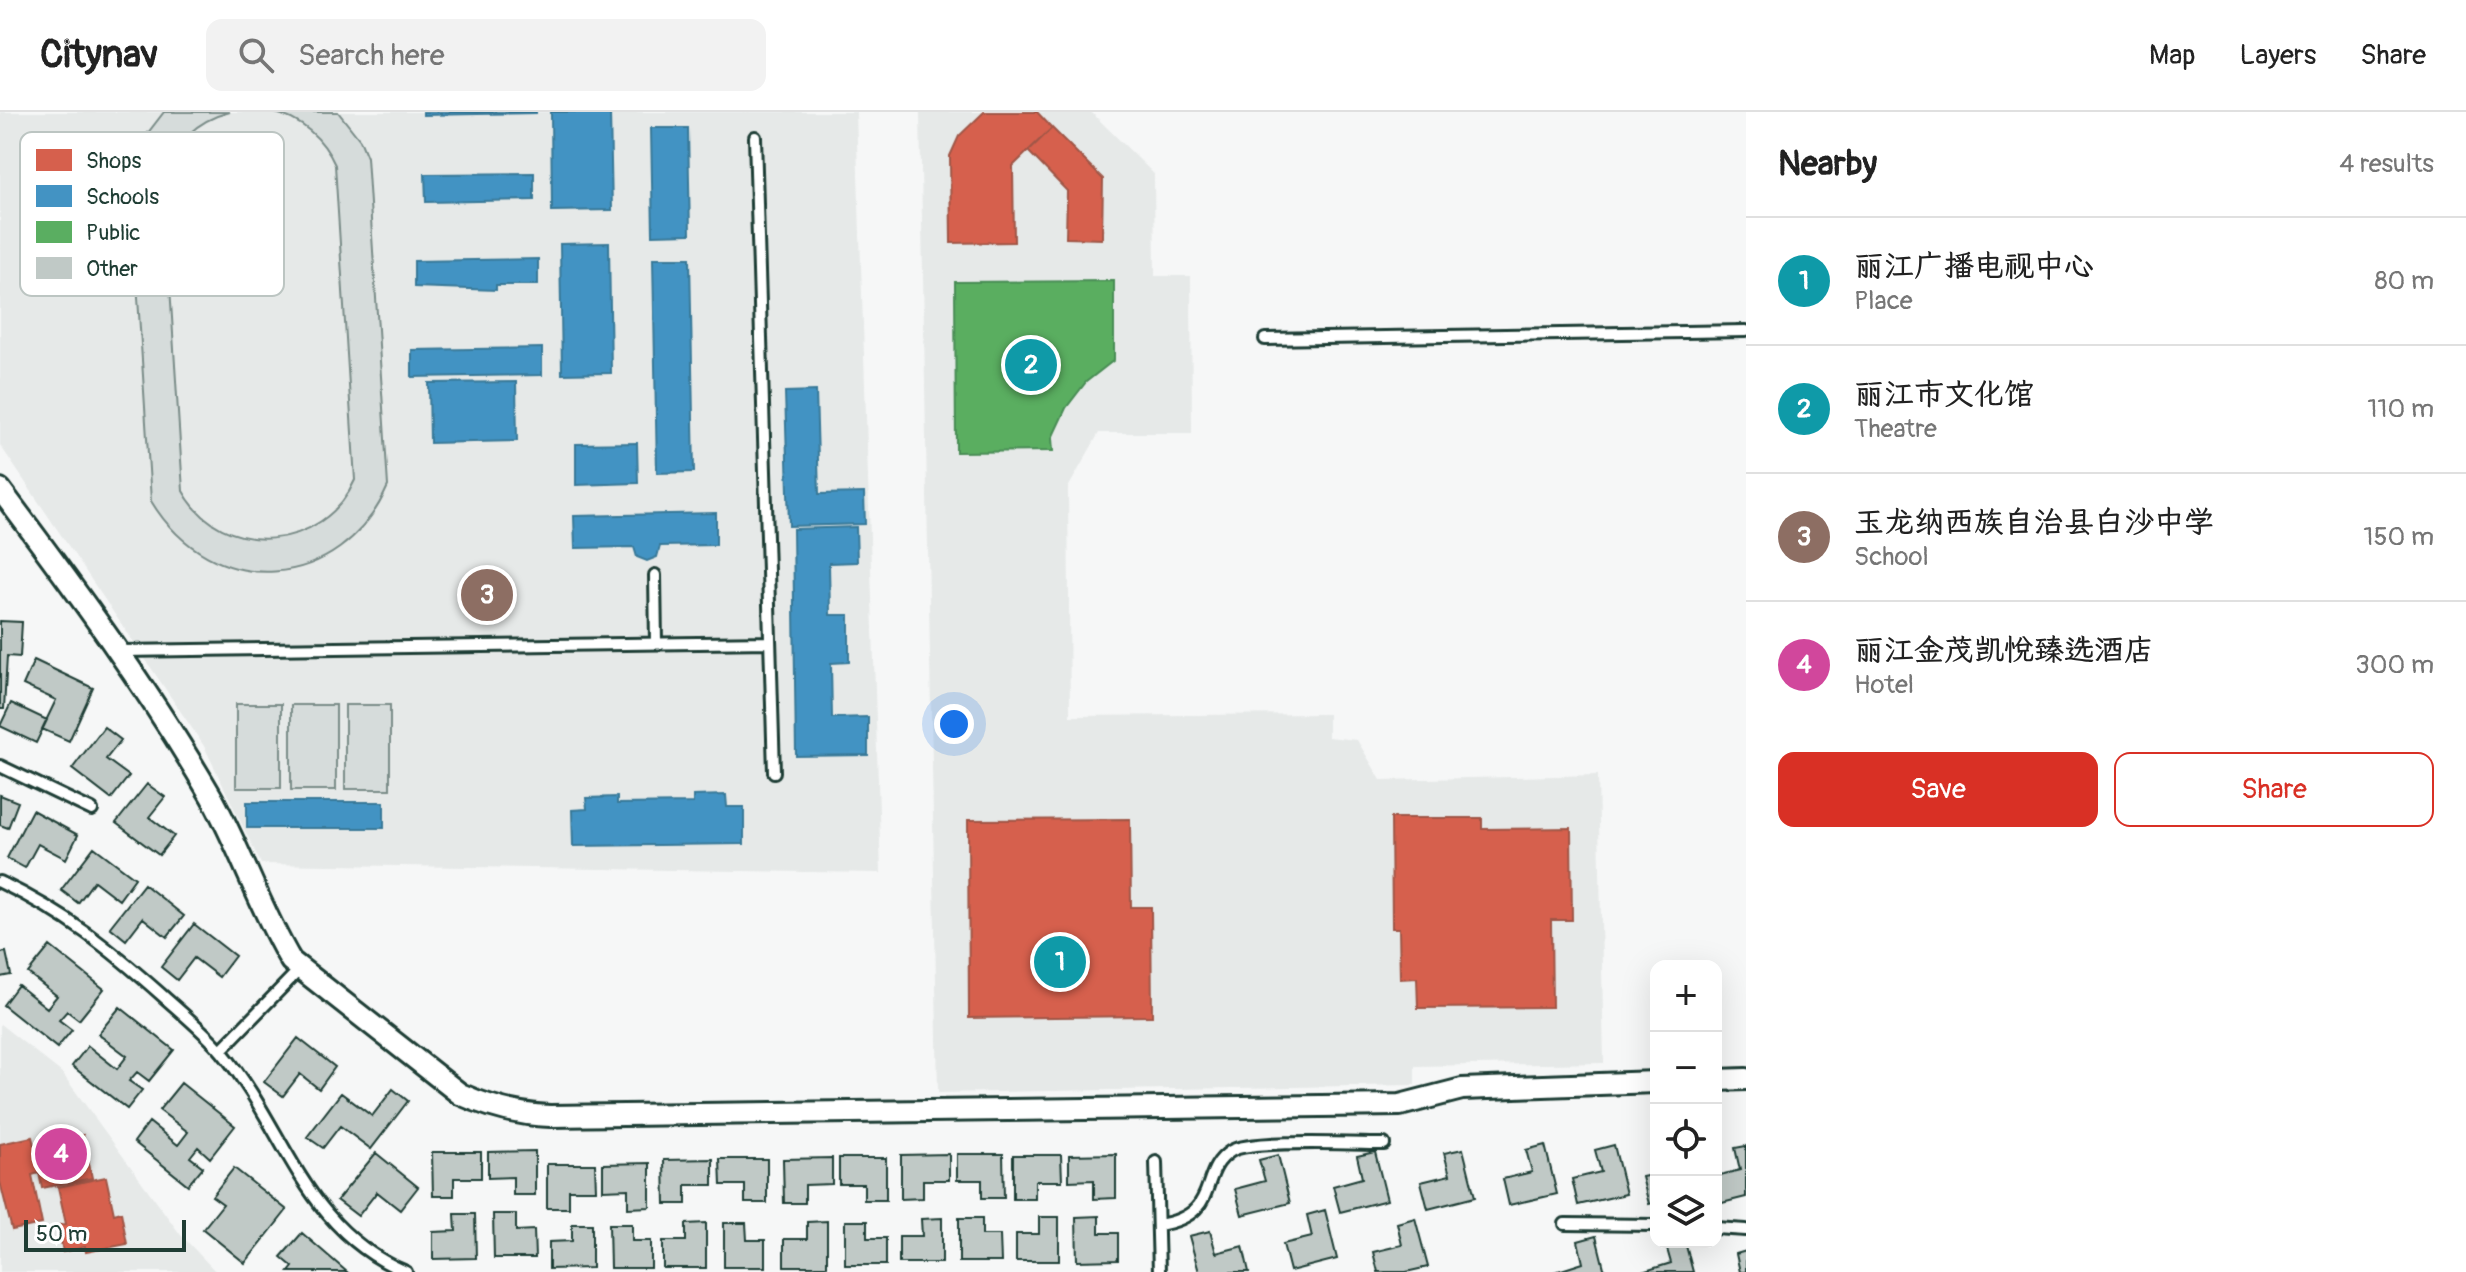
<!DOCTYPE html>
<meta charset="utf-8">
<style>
body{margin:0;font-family:Pangolin,"LXGW WenKai TC",sans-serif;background:#f2f2f2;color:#222}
.controls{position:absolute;right:24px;bottom:24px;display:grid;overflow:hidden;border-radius:16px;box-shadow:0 8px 32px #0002}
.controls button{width:72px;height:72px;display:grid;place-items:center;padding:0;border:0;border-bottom:2px solid #e0e0e0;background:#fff;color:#222;font:40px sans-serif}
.scale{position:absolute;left:24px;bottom:20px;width:162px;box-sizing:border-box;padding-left:8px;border:4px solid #1f3d34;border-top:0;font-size:22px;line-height:28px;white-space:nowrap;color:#1f3d34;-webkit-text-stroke:6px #fff;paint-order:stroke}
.you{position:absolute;left:954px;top:612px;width:28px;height:28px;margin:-20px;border:6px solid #fff;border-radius:50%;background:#1a73e8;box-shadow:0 0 0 12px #1a73e833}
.badge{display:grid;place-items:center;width:52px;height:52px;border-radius:50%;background:#d93025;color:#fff;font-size:26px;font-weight:700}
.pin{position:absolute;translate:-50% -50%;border:4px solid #fff;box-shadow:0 2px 8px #0006}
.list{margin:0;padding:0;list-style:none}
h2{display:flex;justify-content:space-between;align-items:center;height:104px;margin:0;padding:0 32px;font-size:34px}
h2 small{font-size:26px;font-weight:400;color:#767676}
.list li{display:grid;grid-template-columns:52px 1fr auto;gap:24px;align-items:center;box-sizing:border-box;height:128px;padding:0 32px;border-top:2px solid #e0e0e0}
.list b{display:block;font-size:30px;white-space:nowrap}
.list p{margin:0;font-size:26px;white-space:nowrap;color:#767676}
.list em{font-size:26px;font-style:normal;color:#767676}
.actions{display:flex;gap:16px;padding:24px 32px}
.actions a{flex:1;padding:18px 0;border:2px solid #d93025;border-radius:16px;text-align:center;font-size:28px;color:#d93025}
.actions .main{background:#d93025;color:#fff}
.icon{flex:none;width:44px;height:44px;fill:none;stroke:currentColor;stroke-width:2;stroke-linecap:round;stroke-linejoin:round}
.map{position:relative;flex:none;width:1746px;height:1160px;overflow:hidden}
header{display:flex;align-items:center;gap:48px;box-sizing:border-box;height:112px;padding:0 40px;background:#fff;border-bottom:2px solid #e0e0e0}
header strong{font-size:38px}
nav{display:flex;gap:44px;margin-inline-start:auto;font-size:28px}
.search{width:560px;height:72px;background:#f2f2f2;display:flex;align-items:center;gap:20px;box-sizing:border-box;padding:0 28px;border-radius:16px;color:#767676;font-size:30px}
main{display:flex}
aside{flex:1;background:#fff}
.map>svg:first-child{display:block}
.built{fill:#e6e9e8}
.green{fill:#d6dcdb;stroke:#7a8c88;stroke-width:2}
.shops{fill:#d6604d;stroke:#9f5646;stroke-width:2}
.schools{fill:#4393c3;stroke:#387998;stroke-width:2}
.public{fill:#5aae61;stroke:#488c54;stroke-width:2}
.building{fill:#c0c9c6;stroke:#1f3d34;stroke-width:2}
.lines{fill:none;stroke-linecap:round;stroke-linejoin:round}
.service-casing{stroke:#1f3d34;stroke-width:16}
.minor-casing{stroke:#1f3d34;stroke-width:26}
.service{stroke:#fff;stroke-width:10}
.minor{stroke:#fff;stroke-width:20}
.key{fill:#fff;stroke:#bcc5c2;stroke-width:2}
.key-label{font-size:22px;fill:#1f3d34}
</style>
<header>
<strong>Citynav</strong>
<div class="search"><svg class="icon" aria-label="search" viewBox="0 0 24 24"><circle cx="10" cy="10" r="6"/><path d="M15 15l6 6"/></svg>Search here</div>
<nav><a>Map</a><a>Layers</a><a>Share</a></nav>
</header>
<main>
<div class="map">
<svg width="1746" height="1160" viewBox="0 0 1746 1160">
<rect width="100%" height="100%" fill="#f6f7f7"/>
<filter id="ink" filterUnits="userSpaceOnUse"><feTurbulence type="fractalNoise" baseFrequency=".0125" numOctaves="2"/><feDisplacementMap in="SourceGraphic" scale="16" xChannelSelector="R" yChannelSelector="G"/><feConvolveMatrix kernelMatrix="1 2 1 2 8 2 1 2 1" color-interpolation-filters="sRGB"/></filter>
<g filter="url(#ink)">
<path class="built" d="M0 0H856L881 761 261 752 204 634 0 333Z
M920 0H1091L1154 62 1155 164H1191L1192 321H1099L1068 376 1070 604 1328 602V625L1357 628 1381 668 1598 663 1604 951 1415 954V973L938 981Z
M0 912 62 961 180 1122 216 1160H0Z"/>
<path class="green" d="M164 0H230C197 8 172 32 163 64L183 379C222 449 324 439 355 368L335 53C323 26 301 7 272 0H338L360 28 367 45 388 374C341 481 212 490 151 389L130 60 144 26Z
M236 592H281V676H236Z
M291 593H336V678H291Z
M345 593H390V677H345Z"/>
<path class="shops" d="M984 0H1037L1052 16 1013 54 1014 130 951 131 950 44 959 24Z
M1052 16 1103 67 1102 127 1066 126 1067 79 1028 39Z
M1391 706H1482V717L1571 716 1572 808H1551L1552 895 1418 896 1417 866 1400 867 1399 816H1392Z
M1130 707 1131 795H1151L1152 904 969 906 968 708Z
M83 1023 92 1066 42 1076 39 1061 32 1063 42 1112 12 1118 0 1070V1032L32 1025 34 1033Z
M106 1065 114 1102 121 1100 127 1132 86 1140 85 1135 63 1140 58 1113 66 1112 58 1075Z"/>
<path class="schools" d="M423 0H536V1L423 3Z
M551 0H610L612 98 552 99Z
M651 16H688L690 122 653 123Z
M534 61V88L426 90 425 62Z
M609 131 611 261 562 262 560 132Z
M653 146H690L694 360 657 361Z
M538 147V173H496V178L414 175V149Z
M542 236V263L412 265V238Z
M516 270 517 329 430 331 429 271Z
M816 279 819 382 864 381 865 412 789 414 785 280Z
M637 331 638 371 576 373V332Z
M716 401V433L660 434 657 445 647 449 637 445 634 435 575 436 574 404Z
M856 415 857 450 829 451 830 503H849V550L831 551 832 606 868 605V643L796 644 793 417Z
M726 683 727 695H744V732L573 734 572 698 587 697 586 686 617 685V692L693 691V684Z
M247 690H384V716H247Z"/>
<path class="public" d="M1114 169V248L1086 270 1066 296 1052 326 1053 339 956 340 955 170Z"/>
<path class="building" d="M0 509 22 510 20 545 7 544 4 597H0Z
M34 548 93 576 69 629 42 617 56 588 23 573Z
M11 591 47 608 36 631 0 614Z
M104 615 121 628 106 647 129 664 111 687 72 657Z
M147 672 165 685 149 705 174 724 159 743 116 711Z
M0 683 18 690 8 716 0 713Z
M32 698 78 723 66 747 38 732 25 756 7 746Z
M94 735 135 766 119 788 94 769 78 791 61 778Z
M144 772 184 804 167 825 143 806 126 828 110 815Z
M194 812 235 844 219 865 194 846 177 868 161 855Z
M50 834 104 877 79 908 67 899 59 908 72 918 57 936 3 893 18 873 47 896 57 884 28 861Z
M6 840 11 863 0 865V841Z
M120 895 174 938 149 969 137 960 129 969 142 978 127 997 72 954 88 934 117 957 127 944 98 922Z
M298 926 335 955 319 977 300 962 283 984 264 970Z
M181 971 235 1014 210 1046 198 1035 190 1045 203 1055 188 1073 134 1030 149 1010 178 1033 188 1020 159 998Z
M393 977 408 989 371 1037 340 1014 323 1036 307 1025 341 981 372 1004Z
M1545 1033 1557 1082 1509 1093 1503 1067 1532 1060 1526 1038Z
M1614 1033 1626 1082 1578 1093 1572 1067 1601 1060 1595 1038Z
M1746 1034V1085L1718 1092 1716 1064 1740 1058 1735 1036Z
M1463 1037 1475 1085 1428 1097 1421 1070 1450 1063 1444 1041Z
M535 1039V1083H513V1065L488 1066V1040Z
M432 1040H481V1066H454V1084H433Z
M1375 1040 1387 1088 1340 1100 1333 1074 1362 1066 1357 1044Z
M376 1041 418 1075 400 1098 377 1080 358 1104 337 1088Z
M949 1042V1068H923V1086L901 1087V1043Z
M957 1042H1003L1004 1086H982V1068H957Z
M1116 1042V1086L1094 1087V1068L1069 1069V1043Z
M1013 1043H1061L1062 1069H1035V1087H1013Z
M1278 1043 1290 1091 1242 1103 1235 1077 1265 1069 1259 1048Z
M832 1046V1072L805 1073V1091H784L783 1047Z
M839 1046H886V1088H864V1072H839Z
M713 1047V1073H686V1092H665L664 1048Z
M720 1047H767V1091H745V1073H721Z
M650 1051V1095L628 1096V1077L603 1078V1052Z
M547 1052H595L596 1078H569V1096H547Z
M234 1056 287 1098 245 1151 203 1117 223 1092 212 1084Z
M1656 1062V1090L1649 1092 1642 1065Z
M1325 1098 1337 1147 1290 1159 1283 1132 1312 1125 1307 1103Z
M455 1102H475L476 1146 433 1147V1120L456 1119Z
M493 1102H516V1119L534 1118 535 1146H494Z
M1099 1104V1121H1118V1148L1077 1149 1076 1105Z
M1039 1105H1059V1149H1016V1122H1039Z
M942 1106V1151H899V1124H922L921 1107Z
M959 1106H982V1123H1000L1001 1150H959Z
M1415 1106 1428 1155 1406 1160H1378L1373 1140 1402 1133 1397 1111Z
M827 1109V1154H784V1127H807V1110Z
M845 1109H867V1126H886V1153H845Z
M706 1111V1156H663V1129H686V1112Z
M724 1111H746L747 1128H765V1155H724Z
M572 1112H592V1156L549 1157V1130L572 1129Z
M609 1112H632V1129H651V1156H610Z
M1210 1119 1216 1141 1243 1134 1249 1160H1199L1189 1124Z
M302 1121 347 1160H289L293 1155 281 1145Z
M1596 1124 1605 1160H1555L1583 1151 1578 1129Z
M1665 1130H1685L1693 1160H1642L1671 1151Z
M1746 1139V1160H1740L1736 1142Z"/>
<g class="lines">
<defs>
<path id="service" d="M755 25 774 660
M1265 227 1746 219
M655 463 656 531
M121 539 770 530
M0 654 92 698
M0 770C67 802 109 836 164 885 183 902 205 920 222 940 287 1018 303 1117 406 1160
M221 938 299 858
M1156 1050 1159 1160
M1565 1112 1656 1113
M1158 1113C1223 1103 1196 1061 1231 1039 1249 1027 1356 1032 1384 1032
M1716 1116 1746 1118"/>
<path id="minor" d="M0 377C75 477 148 576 211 684 241 738 260 797 291 849L460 982C489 995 518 1003 550 1004L1400 993 1462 977 1656 970
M1716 968 1746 967"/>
</defs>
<use href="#service" class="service-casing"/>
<use href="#minor" class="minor-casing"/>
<use href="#service" class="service"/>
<use href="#minor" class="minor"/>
</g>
</g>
<rect x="20" y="20" width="264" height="164" rx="12" class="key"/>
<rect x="36" y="37" width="36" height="22" fill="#d6604d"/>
<rect x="36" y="73" width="36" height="22" fill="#4393c3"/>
<rect x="36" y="109" width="36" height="22" fill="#5aae61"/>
<rect x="36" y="145" width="36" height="22" fill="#c0c9c6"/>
<g class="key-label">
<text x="86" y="56">Shops</text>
<text x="86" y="92">Schools</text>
<text x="86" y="128">Public</text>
<text x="86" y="164">Other</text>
</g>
</svg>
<div class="controls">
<button>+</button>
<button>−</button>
<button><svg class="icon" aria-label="locate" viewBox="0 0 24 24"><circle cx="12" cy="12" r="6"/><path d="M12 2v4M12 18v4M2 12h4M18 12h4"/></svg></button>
<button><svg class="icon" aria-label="layers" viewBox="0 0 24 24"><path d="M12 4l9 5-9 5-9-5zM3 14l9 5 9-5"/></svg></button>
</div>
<div class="scale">50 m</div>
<div class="you"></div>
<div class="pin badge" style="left:1060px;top:850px;background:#0f9aa8">1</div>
<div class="pin badge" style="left:1031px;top:253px;background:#0f9aa8">2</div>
<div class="pin badge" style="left:487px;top:483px;background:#8d6e63">3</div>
<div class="pin badge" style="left:61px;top:1042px;background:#d1479c">4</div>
</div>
<aside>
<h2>Nearby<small>4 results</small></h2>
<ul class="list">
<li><span class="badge" style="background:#0f9aa8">1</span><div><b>丽江广播电视中心</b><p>Place</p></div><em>80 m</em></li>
<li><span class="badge" style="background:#0f9aa8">2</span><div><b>丽江市文化馆</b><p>Theatre</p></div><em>110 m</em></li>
<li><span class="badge" style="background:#8d6e63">3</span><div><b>玉龙纳西族自治县白沙中学</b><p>School</p></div><em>150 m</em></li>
<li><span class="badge" style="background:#d1479c">4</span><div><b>丽江金茂凯悦臻选酒店</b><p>Hotel</p></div><em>300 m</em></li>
</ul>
<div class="actions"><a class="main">Save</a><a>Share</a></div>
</aside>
</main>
